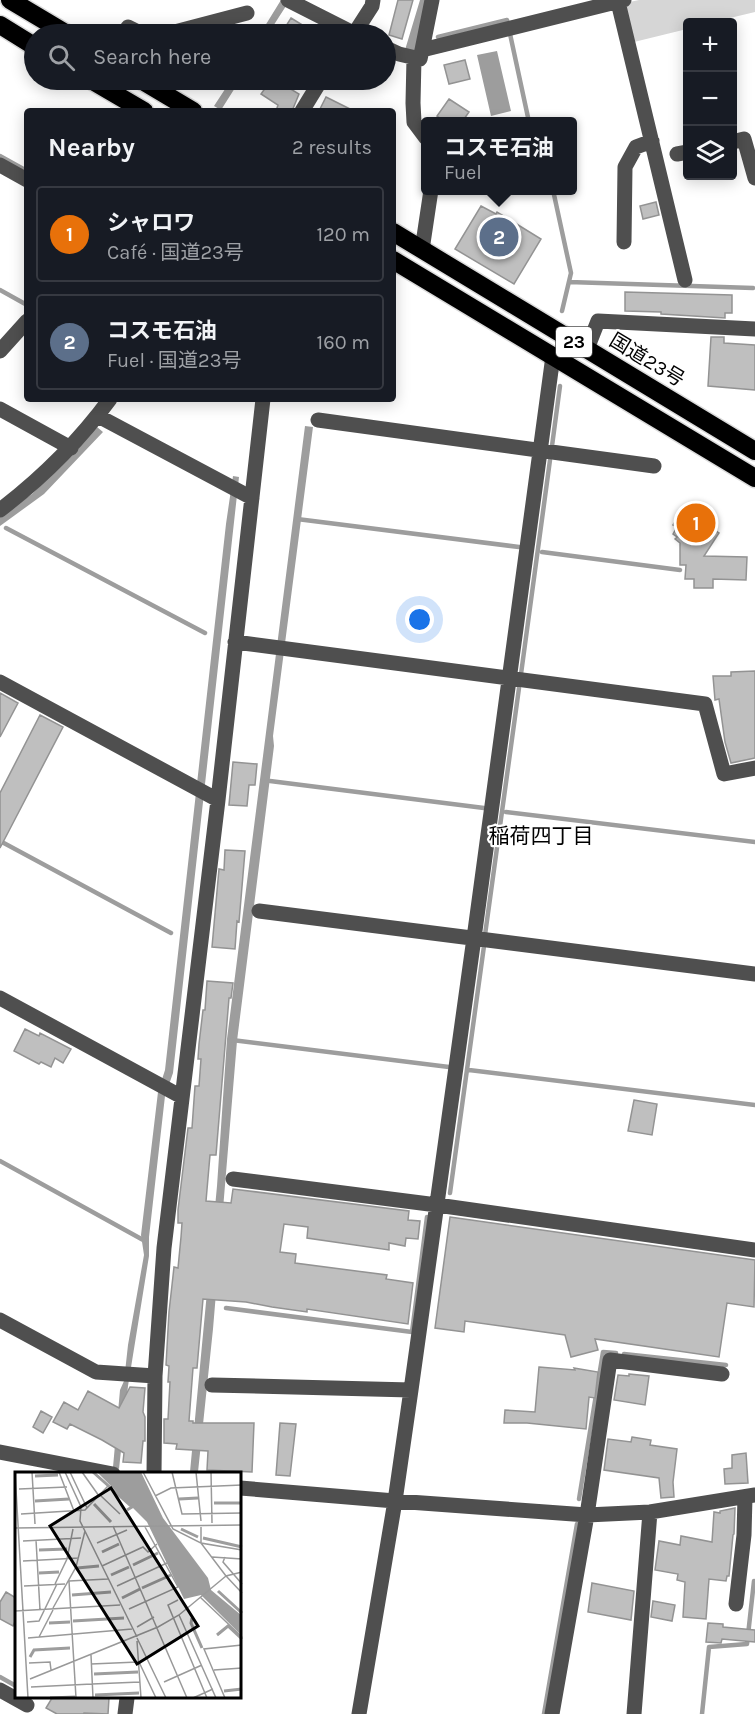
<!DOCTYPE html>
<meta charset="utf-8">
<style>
body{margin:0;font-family:Karla,"Noto Sans JP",sans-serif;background:#20242c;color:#f1f3f6}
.controls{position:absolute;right:18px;top:18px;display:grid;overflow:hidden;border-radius:6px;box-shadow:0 3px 15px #0003}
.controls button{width:54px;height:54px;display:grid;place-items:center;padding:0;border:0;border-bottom:2px solid #363941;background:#171b24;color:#f1f3f6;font:30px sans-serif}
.you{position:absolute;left:420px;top:620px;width:21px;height:21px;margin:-15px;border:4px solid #fff;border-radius:50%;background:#1a73e8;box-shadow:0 0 0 9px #1a73e833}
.badge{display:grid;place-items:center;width:39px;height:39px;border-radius:50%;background:#7c3aed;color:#fff;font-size:20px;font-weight:700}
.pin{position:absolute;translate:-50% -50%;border:3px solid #fff;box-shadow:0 2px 6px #0006}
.popup{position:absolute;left:421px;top:117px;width:156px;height:78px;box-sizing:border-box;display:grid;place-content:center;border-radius:6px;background:#171b24;filter:drop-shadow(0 2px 4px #0005);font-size:20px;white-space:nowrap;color:#9ea1a6}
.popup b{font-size:22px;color:#f1f3f6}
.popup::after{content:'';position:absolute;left:50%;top:100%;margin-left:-12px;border:12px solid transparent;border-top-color:#171b24}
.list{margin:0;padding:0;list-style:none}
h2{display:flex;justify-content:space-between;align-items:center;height:78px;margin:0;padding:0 24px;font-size:26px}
h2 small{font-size:20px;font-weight:400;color:#9ea1a6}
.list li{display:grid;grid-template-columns:39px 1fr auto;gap:18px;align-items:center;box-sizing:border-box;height:96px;margin:0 12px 12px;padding:0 12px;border:2px solid #363941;border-radius:6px}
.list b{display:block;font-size:22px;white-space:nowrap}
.list p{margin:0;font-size:20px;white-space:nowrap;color:#9ea1a6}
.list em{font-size:20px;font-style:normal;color:#9ea1a6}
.icon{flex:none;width:33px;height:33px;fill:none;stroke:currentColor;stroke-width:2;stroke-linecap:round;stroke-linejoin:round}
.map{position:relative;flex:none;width:755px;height:1714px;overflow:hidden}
.search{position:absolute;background:#171b24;box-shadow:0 3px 15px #0003;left:24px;top:24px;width:372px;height:66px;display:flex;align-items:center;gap:15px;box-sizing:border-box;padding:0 21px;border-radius:33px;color:#9ea1a6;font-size:22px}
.panel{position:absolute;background:#171b24;box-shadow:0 3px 15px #0003;left:24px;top:108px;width:372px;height:294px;border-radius:6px}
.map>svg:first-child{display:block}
.green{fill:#d6d6d6}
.water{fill:#9d9d9d}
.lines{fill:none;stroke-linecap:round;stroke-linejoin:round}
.stream{stroke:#9d9d9d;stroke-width:4.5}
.building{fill:#bfbfbf;stroke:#939393;stroke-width:1.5}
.highway-casing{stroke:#dbdbdb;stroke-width:21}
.minor{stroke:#4f4f4f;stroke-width:15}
.highway{stroke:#000;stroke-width:18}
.labels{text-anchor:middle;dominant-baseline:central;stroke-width:4.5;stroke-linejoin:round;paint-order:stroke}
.shield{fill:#fff;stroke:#4c4c4c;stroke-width:1.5}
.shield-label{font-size:18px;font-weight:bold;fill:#000}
.street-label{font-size:20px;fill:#000;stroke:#fff}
.neighbourhood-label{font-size:21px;fill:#000;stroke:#fff}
.inset-river{fill:none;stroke:#9d9d9d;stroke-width:3}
.inset-road{fill:none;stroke:#999;stroke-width:1.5}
.view{fill:#000;fill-opacity:0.15;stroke:#000;stroke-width:3}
.inset-edge{fill:none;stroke:#000;stroke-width:3}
</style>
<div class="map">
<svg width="755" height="1714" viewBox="0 0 755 1714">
<rect width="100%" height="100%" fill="#fff"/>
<path class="green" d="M639 0H755V12L713 22H688L687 29 634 42 625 3Z"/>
<path class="water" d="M281 0 286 6 268 34H260Z
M420 0H428L415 50H405Z
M497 51 511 111 491 116 477 55Z
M231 80H240L221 110 214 106Z
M305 426 313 427 273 736 274 746 237 1041 213 1329 198 1472H190L217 1186 227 1039Z
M97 427 103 432 44 494 0 526V517L32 494Z
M233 476 239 477 173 1073 165 1096 149 1237V1256L128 1386 119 1469 113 1467 120 1390 124 1381 128 1345 144 1255 141 1235 158 1092 165 1070 226 524Z"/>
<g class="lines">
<path class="stream" d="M438 37 507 20 529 122
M0 156 27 171
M553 190 571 273 562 311
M569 282 753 288
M0 290 27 305
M552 446 560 386
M297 519 519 547
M6 528 205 633
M542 552 680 570
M521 674 550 460
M270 781 484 808
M506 812 755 842
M0 841 171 933
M485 935 519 688
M232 1040 449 1067
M469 1070 755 1105
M0 1161 145 1241
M450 1193 484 946
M226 1308 412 1332 427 1217
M624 1354 726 1365
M579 1499 603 1352 616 1353
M0 1677 16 1686
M544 1714 577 1524
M702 1714 709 1647 747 1644 754 1581"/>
</g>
<path class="building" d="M398 0H413L402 39 389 35Z
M291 18 317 34H281Z
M465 60 470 79 449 84 444 65Z
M271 80H276L299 94 292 111H276L278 105 261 94Z
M326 97 354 111H319Z
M449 99 469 112 462 122H446L437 116Z
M656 202 659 215 643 219 640 206Z
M481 206 496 214 497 212 541 239 514 284 455 249Z
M625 292 732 295V313H725V318L661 314V312L625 311Z
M711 337H724V343L755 345V390L708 386Z
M698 509 710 516 705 524 719 533 704 556 747 557 746 580 713 579V588H694V579H685L686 565H680V543L675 539 677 537 673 534 677 527 673 525 682 510 694 517Z
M755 671V758L731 763 725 742 719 699 715 700 713 676H731V672Z
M0 693 18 703 0 737Z
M40 715 63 727 0 848V793Z
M233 762 257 764 255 785H249L247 806 229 805Z
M225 850 245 851 239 922 237 921 235 949 212 947 219 869 224 870Z
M207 981 233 983 231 998H229L216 1155H210L206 1201 231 1203 233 1189 409 1211 408 1220 420 1221 418 1239 406 1238 405 1246 389 1243V1250L307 1238 308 1227 284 1224 280 1252 296 1254 295 1263 387 1275 386 1279 413 1283 408 1324 307 1309V1312L272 1307 246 1302 203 1299 197 1368H193L189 1421H193V1423H254L252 1472 207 1470 208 1451 176 1449 177 1444 164 1443V1419H168L170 1382H168L169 1366 166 1365 169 1312 174 1267 178 1268 181 1237 182 1223H178V1210L188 1128H192L195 1086H199L201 1059H198L199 1044 203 1010H205Z
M25 1029 39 1036 40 1033 71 1049 63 1063 55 1058 51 1067 41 1062 39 1064 14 1051Z
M634 1100 657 1104 652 1135 628 1131Z
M450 1217 755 1260 754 1307 727 1303 719 1357 595 1339 598 1350 571 1357 565 1335 465 1321 464 1332 435 1328Z
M539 1367 575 1370 574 1368 598 1372 595 1398 589 1397 586 1429 527 1423H504L505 1410 535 1412Z
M629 1374 649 1376 645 1405 614 1400 618 1375 629 1376Z
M130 1387 145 1388 143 1412 145 1417V1441H143L141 1463 123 1462 124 1453 102 1440 70 1424 67 1429 53 1422 64 1402 78 1410 88 1391 119 1408Z
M41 1411 52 1417 43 1433 33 1427Z
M280 1423 296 1424 290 1476 276 1475Z
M632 1437 651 1440 650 1445 677 1449 673 1482 674 1497 661 1498 659 1478 604 1470 608 1439 631 1442Z
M746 1453 748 1483 725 1484 724 1469 732 1468V1455Z
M735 1508 734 1534 733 1535 729 1576H727L726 1581 709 1579 706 1619 683 1617 685 1582 677 1580 678 1574 655 1570 659 1541 680 1545 681 1536 712 1542 714 1512 720 1513V1511Z
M592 1583 634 1591 631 1620 588 1612Z
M6 1592 16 1598V1619L13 1626 0 1619V1602Z
M653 1601 675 1605 672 1621 651 1617Z
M708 1623 723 1624V1627L755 1630V1642L722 1639 721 1643 706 1642Z
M52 1698H109L108 1714 84 1713 83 1714H57L46 1708Z"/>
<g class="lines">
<defs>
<path id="highway" d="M10 0 67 34
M0 25 34 46
M91 80 144 111
M141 80 193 111
M393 232 755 451
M393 260 755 478"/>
</defs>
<use href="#highway" class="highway-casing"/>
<path class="minor" d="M288 0 355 34
M618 2 685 280
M123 34 128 27 142 34
M167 34 247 13
M354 34 372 6 373 0
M386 48 399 54 420 59 422 50 624 0
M422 50 432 0
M414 58 413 103 414 122 426 138
M302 111 321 80
M732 142 744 139 755 178
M677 154 688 152
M0 165 27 180
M624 242 625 167 636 147 652 141
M422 250 431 190
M587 349 598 321 755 329
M0 351 27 321
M0 409 71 448
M98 416 252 498
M318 420 654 466
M0 510C42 478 79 441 110 399
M235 642 705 704 724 774 755 768
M0 682 218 800
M259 911 755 974
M0 998 182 1097
M233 1179 437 1205 755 1250
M0 1320 96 1372 155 1376
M212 1385 411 1390
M0 1452 113 1474
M154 1474 155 1376 164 1248 218 800 263 399
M240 1488 395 1501 587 1515 650 1512 755 1495
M736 1604 744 1535 745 1497
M0 1690 27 1705
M125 1714 127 1698
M359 1714 395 1501 411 1390 474 938 553 356
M552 1714 587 1515 610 1360 722 1374
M634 1714 650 1512"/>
<use href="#highway" class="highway"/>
</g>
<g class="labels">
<rect class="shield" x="556" y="327" width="36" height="30" rx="4.5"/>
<g class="shield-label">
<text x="574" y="342">23</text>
</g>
<g class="street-label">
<text transform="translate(647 360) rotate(31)">国道23号</text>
</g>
<g class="neighbourhood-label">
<text x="541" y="836">稲荷四丁目</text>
</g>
</g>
<g transform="translate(15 1472)">
<rect width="226" height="226" fill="#fff"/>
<path d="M82 0H126L148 46 193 106 196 118 226 143V163L186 123 169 127 132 50Z" fill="#9d9d9d"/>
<path class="inset-river" d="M78 0 117 35 112 38M20 4 43 3M164 27 183 26M20 29 54 27M199 31H227M79 32 96 50M166 57 183 65M188 66 227 75M24 78 52 77M87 80 104 72M118 93 143 81M62 96 84 94M24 101 44 100M96 103 114 95M127 116 156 103M203 119 227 141M57 123 96 120M107 126 125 117M177 146 176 151 187 176M58 149 109 146M34 151 55 150M202 163 213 154 227 167M15 185 19 178 55 176M79 202 123 200M209 219 227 217M80 223 124 221M35 226 60 225"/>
<path class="inset-road" d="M0 0 13 226M17 0 20 52M44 0 59 39M50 0 66 35 65 49 122 165M55 0 72 36M67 0 84 24M128 0 158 57 186 71 211 104M157 0 167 42 227 41M181 0 186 49M196 0 197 51M4 17 52 15M85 23 105 42M140 24 156 16 227 13M6 42 70 38 93 14M98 54 172 226M186 55V71L227 78M0 56 227 53M21 68 25 138M8 69 66 66M82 71 112 58M197 85 227 87M210 85 208 90 227 112M8 89 64 86M87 94 128 75 133 80 142 72M227 100 211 104 227 121M54 109 61 226M54 109 93 107M40 112 52 87 58 57M9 114 50 112M102 114 152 91M185 125 227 165M163 128 153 133 192 226M38 136 61 95 70 59M114 137 163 115 130 55M0 139 105 133M164 143 201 226M12 150 24 149 42 112M122 155 139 145M24 165 38 138M13 166 117 157M122 166 151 226M122 169 126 226M76 183 78 226M124 190 141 226M14 191 35 190 36 198M76 192 123 190M199 198 227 196M15 207 143 155 164 143 211 104M149 210 187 193M77 212 125 210M16 215 77 212M178 226 198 217M210 226 189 177 227 173"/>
<path class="view" d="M96 16 183 154 122 192 35 54Z"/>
<rect width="226" height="226" class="inset-edge"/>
</g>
</svg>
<div class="controls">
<button>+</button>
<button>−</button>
<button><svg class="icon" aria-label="layers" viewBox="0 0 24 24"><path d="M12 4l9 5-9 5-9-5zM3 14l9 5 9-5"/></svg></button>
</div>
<div class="you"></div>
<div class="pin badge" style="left:696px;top:523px;background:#e8710a">1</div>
<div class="pin badge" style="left:499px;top:237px;background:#5c6f8a">2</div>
<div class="popup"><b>コスモ石油</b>Fuel</div>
<div class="search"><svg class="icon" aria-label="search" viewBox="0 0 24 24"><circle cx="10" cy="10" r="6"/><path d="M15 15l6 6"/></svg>Search here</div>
<section class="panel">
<h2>Nearby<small>2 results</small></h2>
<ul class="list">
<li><span class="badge" style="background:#e8710a">1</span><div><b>シャロワ</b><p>Café · 国道23号</p></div><em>120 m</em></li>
<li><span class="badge" style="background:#5c6f8a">2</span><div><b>コスモ石油</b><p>Fuel · 国道23号</p></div><em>160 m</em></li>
</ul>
</section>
</div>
